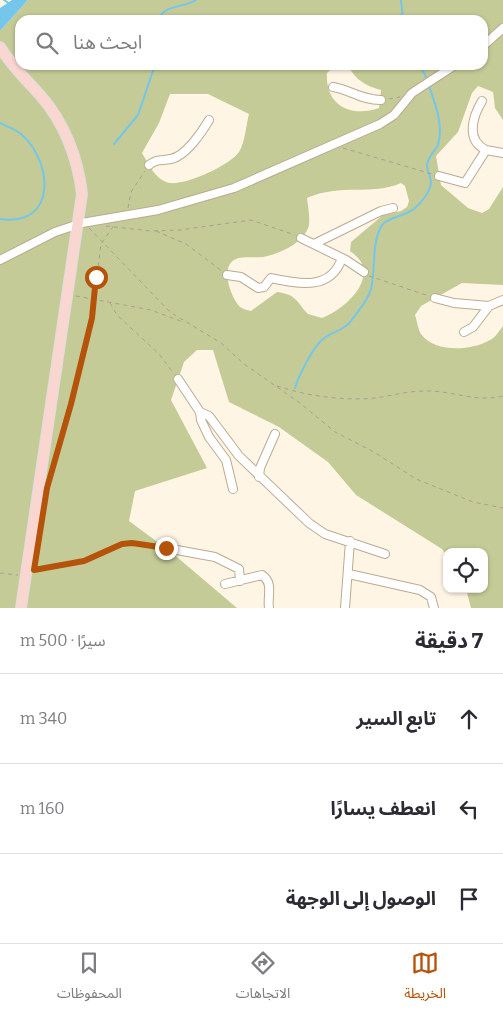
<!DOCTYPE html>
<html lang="ar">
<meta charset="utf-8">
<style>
body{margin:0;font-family:Bitter,"Noto Sans Arabic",serif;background:#f7f7f7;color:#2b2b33;direction:rtl}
.controls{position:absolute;right:15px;bottom:15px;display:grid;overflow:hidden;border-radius:10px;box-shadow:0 1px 4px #0004}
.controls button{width:45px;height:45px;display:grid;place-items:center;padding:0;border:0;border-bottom:1px solid #e1e1e2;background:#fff;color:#2b2b33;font:25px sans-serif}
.stop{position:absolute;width:15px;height:15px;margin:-11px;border:4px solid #b45309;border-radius:50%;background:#fff}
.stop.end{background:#b45309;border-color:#fff;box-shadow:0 1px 5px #0008}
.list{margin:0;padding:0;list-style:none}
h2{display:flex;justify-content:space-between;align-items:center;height:65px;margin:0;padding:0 20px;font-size:21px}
h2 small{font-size:16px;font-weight:400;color:#7c7c81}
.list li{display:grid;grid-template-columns:32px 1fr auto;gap:15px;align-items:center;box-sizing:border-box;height:90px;padding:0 20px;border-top:1px solid #e1e1e2}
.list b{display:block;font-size:19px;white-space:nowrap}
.list em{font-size:16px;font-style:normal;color:#7c7c81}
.icon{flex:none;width:28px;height:28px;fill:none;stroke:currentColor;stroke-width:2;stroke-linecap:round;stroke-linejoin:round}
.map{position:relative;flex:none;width:503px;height:608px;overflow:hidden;direction:ltr}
.search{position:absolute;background:#fff;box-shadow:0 1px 4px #0004;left:15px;right:15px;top:15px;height:55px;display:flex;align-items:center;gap:12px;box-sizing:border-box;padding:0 18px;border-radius:15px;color:#7c7c81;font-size:19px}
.sheet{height:335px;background:#fff}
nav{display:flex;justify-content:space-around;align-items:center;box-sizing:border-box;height:70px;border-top:1px solid #e1e1e2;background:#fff;font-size:14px;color:#7c7c81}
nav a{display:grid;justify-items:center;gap:2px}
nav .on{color:#b45309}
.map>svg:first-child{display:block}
.green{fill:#c4cb96;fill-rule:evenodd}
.water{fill:#74c6ea}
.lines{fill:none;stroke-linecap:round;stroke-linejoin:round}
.stream{stroke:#74c6ea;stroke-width:2}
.minor-casing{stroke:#bbaa91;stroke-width:10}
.major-casing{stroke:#dedddc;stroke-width:12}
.path{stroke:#a9a092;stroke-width:1;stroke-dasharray:4 4;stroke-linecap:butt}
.minor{stroke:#fff;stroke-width:8}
.major{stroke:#f9d7d0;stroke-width:10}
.route{stroke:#b45309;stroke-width:6}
</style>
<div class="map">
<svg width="503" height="608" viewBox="0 0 503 608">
<rect width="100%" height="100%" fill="#fff5e4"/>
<path class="green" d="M28 0H503V120L495 108 493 92 478 86 472 93 458 132 436 156 441 185 468 208 482 213 489 209 503 187V285L462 283 421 306 415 315C417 321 418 329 421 334 435 353 471 351 490 340 495 338 499 331 503 326V608H471L466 589H484V552H447V556L442 549 356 495 328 462 279 427 229 402 213 350H197L184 362 171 400 207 468 135 491 129 521 171 552 237 608H0V31ZM20 20H483V65H338C354 67 350 74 361 81 367 86 374 88 381 90L379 108C350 118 325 105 327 73L336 65H20ZM170 94H208L249 114C246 125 245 143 239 152 229 166 186 185 170 183 156 181 148 163 142 153L159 123ZM401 183 405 186 409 201 407 207 401 211 383 215 351 242 350 251C354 254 359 258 361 262 373 285 341 311 322 318L308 314C295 300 297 295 277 292L251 311C247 310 243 309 240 307 231 298 219 266 236 259 243 256 255 258 263 257 279 254 305 243 309 225 310 218 308 206 307 198 341 183 371 196 401 183Z"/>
<path class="water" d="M12 0H28L0 31V8Z"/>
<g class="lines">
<path class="stream" d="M4 0 10 4
M401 0 403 20
M158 20C166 3 182 9 196 0
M420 65 428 81
M0 123C6 126 15 129 21 134 52 160 59 227 0 219
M114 144 138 115 155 65
M295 388C299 375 313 347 323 339 331 332 344 331 351 321 358 311 368 301 371 289 376 269 371 243 382 225 387 217 405 217 415 208 421 203 430 192 431 183 431 177 427 171 427 165 427 158 435 151 438 145 444 126 435 103 429 86"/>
<defs>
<path id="minor" d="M483 46 503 28
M333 87C351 90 361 100 381 100
M482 101C473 116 465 140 486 150
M149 165C158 158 162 161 171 159 186 156 202 132 209 120
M439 176 465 183 486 150 503 153
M301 238 346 260 364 272
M314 244 381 211 393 208
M0 260 55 232 82 223 158 210 234 188 380 124 394 115 412 93 455 65
M227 275 241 277 258 288 264 287 271 278C299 284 331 291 342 258
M435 298 454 303 489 306 503 300
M464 332 473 327 489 306
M178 379 200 412 201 420 209 437 226 460 233 489
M200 412 209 416 239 456 309 523 325 534 385 554
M259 477 260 468 275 434
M166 548 215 557 239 569 240 581
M349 574 420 590 431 597 434 608
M225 584 262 575C274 583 267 596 269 608
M345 608 350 541"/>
<path id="major" d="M0 47C13 68 24 77 40 95 64 122 78 158 82 194L21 608"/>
</defs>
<use href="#minor" class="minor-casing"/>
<use href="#major" class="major-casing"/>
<path class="path" d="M389 99 400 97
M343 148 432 174
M128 208 131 192 145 171
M106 226 150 231 180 230 251 220 295 235
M89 228 170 312 221 343 244 364 300 403 335 432 374 452 416 479 473 502 503 508
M156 231 186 244 222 271
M369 276 429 296
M76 296 151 310 183 322
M110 303 117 315 159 354 174 374
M277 386C307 396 343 401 375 398 391 396 407 391 424 391 451 390 476 403 503 396
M48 484 82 364 92 318 101 244 115 224
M35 570 84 561 122 544 159 547
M0 573 18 575"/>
<use href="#minor" class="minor"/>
<use href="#major" class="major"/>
</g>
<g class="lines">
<path class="route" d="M96 277 92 318 71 404 47 488 34 570 84 561 122 544 132 543 166 548"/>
</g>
</svg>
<div class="controls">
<button><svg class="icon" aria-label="locate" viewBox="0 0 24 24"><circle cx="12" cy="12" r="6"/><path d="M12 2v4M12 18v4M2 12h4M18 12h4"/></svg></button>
</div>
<div class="stop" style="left:96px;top:277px"></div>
<div class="stop end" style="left:166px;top:548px"></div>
<div class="search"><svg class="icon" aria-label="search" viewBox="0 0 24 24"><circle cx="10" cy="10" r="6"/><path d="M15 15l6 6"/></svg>ابحث هنا</div>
</div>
<section class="sheet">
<h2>7 دقيقة<small>سيرًا · 500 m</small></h2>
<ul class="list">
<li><svg class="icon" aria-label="ahead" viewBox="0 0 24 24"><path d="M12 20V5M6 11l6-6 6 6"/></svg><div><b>تابع السير</b></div><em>340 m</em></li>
<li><svg class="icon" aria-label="left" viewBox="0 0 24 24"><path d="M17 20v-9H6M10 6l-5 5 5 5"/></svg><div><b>انعطف يسارًا</b></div><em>160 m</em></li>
<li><svg class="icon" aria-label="arrive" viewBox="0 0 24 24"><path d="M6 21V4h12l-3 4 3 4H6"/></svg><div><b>الوصول إلى الوجهة</b></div></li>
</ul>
</section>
<nav>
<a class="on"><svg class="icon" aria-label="map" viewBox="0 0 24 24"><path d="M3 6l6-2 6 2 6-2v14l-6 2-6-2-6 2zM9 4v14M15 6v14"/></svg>الخريطة</a>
<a><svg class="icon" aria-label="directions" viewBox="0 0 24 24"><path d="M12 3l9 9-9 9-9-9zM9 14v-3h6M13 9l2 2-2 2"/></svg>الاتجاهات</a>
<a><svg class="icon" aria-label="saved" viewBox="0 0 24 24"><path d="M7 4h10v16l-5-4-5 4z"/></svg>المحفوظات</a>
</nav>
